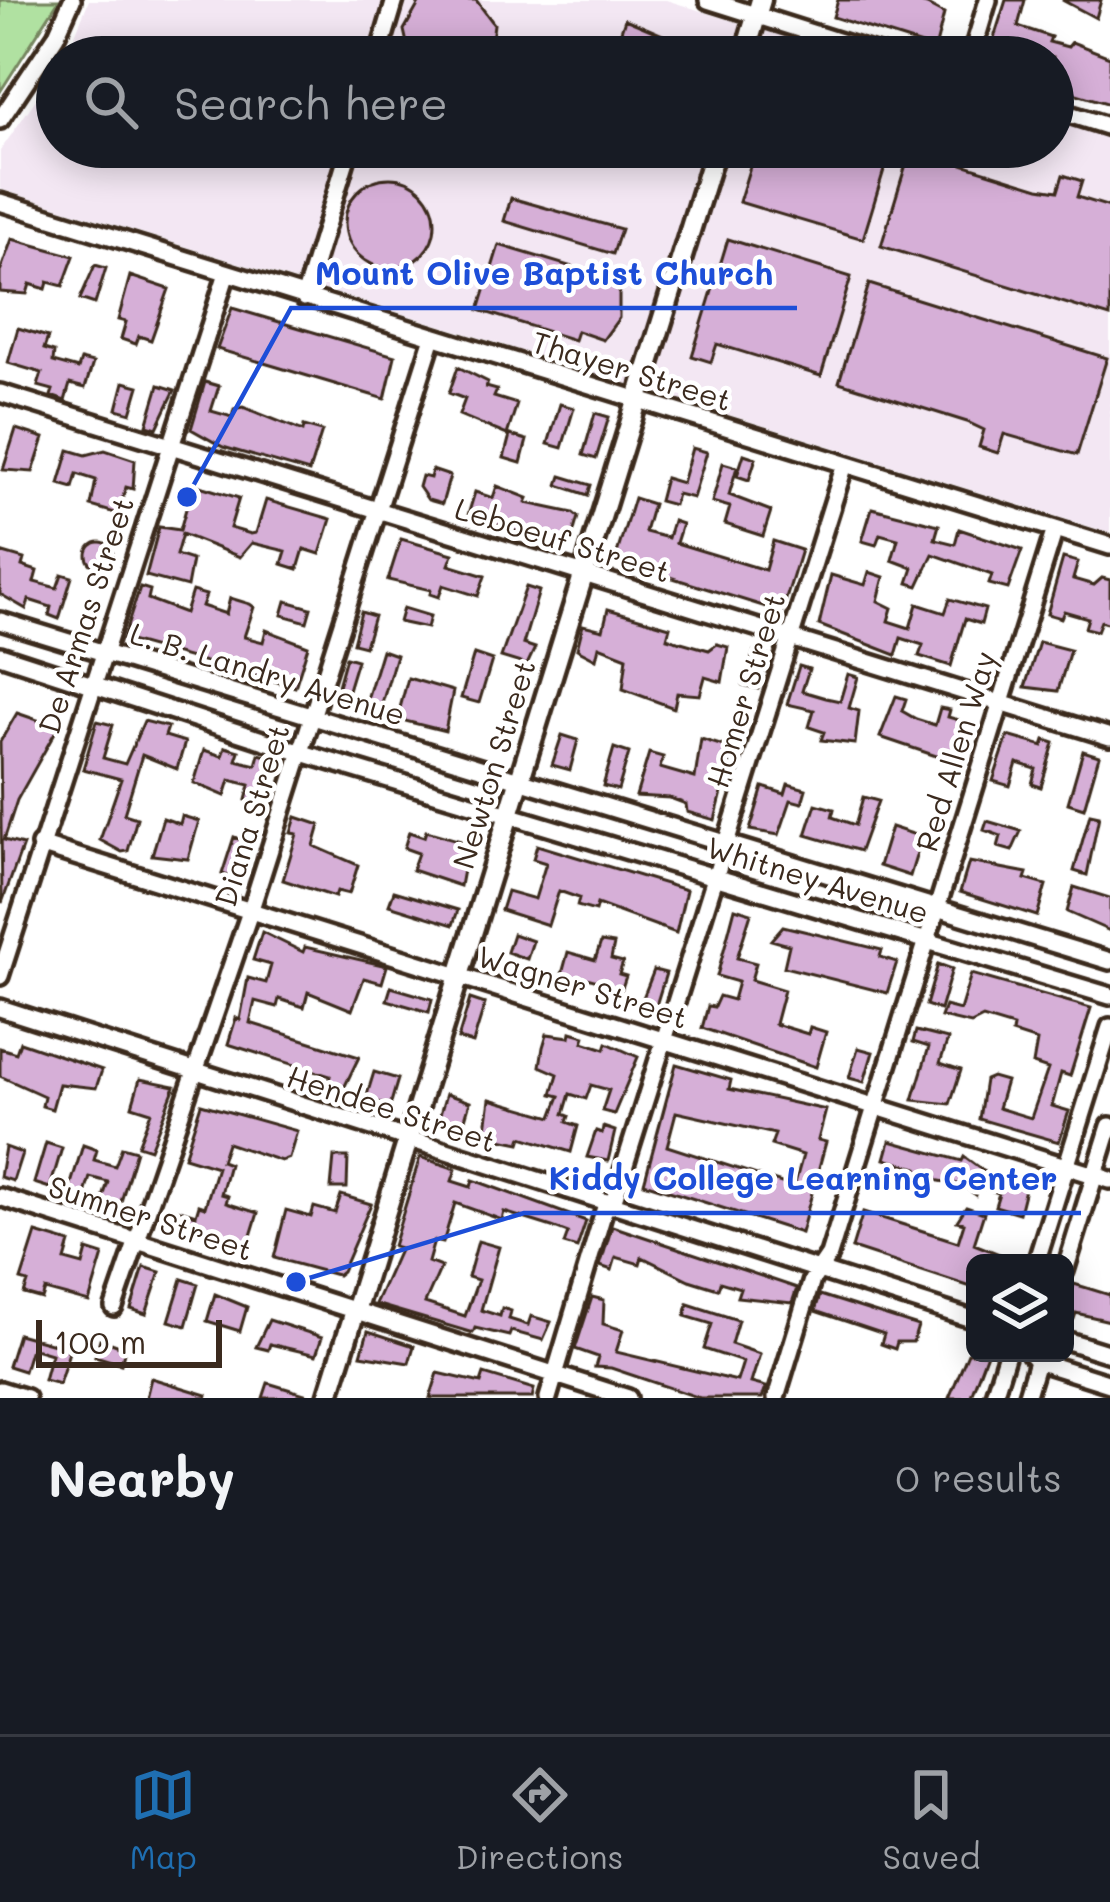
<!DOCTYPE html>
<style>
body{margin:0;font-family:Mali,sans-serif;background:#242831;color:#f1f3f6}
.controls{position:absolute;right:36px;bottom:36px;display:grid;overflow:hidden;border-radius:18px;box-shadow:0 6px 30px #0003}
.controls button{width:108px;height:108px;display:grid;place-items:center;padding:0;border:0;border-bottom:3px solid #363941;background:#171b24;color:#f1f3f6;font:60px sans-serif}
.scale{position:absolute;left:36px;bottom:30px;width:186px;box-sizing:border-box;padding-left:12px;border:6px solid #3b2a1e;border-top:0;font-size:33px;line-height:42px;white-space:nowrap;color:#3b2a1e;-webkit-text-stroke:9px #fff;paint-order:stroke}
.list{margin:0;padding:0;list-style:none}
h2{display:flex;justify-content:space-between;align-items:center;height:156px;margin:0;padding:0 48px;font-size:51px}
h2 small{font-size:39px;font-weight:400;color:#9ea1a6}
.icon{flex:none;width:66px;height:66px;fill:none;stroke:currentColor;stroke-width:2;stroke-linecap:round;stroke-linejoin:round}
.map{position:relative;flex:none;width:1110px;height:1398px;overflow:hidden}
.search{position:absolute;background:#171b24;box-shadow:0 6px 30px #0003;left:36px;right:36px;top:36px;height:132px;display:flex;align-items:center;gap:30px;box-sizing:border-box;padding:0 42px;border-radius:66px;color:#9ea1a6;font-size:45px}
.sheet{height:336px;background:#171b24}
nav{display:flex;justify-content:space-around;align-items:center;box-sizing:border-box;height:168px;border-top:3px solid #363941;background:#171b24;font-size:33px;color:#9ea1a6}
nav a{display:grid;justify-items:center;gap:6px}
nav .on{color:#1f6fb2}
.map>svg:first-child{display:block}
.built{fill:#f3e7f3}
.green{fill:#b0e1a1;stroke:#768660;stroke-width:3}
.building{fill:#d6afd7;stroke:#3b2a1e;stroke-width:3;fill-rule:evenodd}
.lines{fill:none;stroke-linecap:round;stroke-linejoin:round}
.minor-casing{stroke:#3b2a1e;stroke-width:24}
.major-casing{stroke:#3b2a1e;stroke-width:27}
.minor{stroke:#fff;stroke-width:15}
.major{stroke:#fff;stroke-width:18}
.labels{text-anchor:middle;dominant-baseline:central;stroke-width:9;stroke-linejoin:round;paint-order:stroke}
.street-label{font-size:30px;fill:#3b2a1e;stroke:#fff}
.leader{fill:none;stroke:#1d4ed8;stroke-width:4.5}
.callout-dot{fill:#1d4ed8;stroke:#fff;stroke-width:4.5}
.callout-label{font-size:33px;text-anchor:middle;font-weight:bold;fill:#1d4ed8;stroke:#fff;stroke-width:9;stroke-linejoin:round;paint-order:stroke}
</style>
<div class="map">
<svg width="1110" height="1398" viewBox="0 0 1110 1398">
<rect width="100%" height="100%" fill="#fff"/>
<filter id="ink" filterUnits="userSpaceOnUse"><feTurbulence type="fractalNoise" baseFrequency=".00833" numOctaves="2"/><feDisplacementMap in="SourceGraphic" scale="24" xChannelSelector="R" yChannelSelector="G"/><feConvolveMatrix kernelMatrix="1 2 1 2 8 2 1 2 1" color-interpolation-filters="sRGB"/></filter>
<g filter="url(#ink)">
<path class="built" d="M89 0H666L850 57H66Z
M57 69V147H1053V120L1110 138V533L0 189V151Z"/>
<path class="green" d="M0 0H59L0 92Z"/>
<path class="building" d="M421 0H476L494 24 490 57H410L404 30Z
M838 0H909L927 5 944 14 935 49 833 17Z
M1006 0H1025L1018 26 1051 37 1049 42 1068 47 1072 42 1110 57V104L1053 87V57H988Z
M1062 0H1101L1096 18Z
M625 19 689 46 685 57H625L628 49 616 46Z
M756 147H891L863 239 739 202Z
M911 148 1039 188 1058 191 1063 175 1082 181 1077 197 1110 207V317L881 246Z
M345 223a45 45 0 1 1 90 0a45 45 0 1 1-90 0Z
M511 198 621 229 613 254 504 221Z
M12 239 74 256 63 286 48 282 46 289 30 284 27 294 0 292V272Z
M728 239 851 277 821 376 717 344 711 362 692 356Z
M499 245 619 281V318L603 340 577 331 574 340 479 310Z
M95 265 106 268 95 304 80 299Z
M130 276 169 289 151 340 139 336 136 344 121 339 126 322 118 320Z
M869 284 1107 358 1077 455 1004 434 998 453 979 447 984 430 967 422 839 382Z
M232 308 395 356 385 399 217 349Z
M18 328 48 337 44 349 54 352 53 362 78 369 81 360 93 363 85 388 70 384 65 401 51 396 53 390 38 386 42 373 8 363Z
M458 367 488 382 486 387 497 390 494 397 517 404 507 435 459 415 465 399 449 393Z
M124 382 139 386 131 413 117 409Z
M205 382 219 386 211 411 232 417 234 409 243 407 303 431 304 426 322 431 309 472 223 447 191 429Z
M159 385 175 390 157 428 147 425Z
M560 404 574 408 562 448 548 444Z
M595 413 609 417 596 459 583 455Z
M16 429 44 438 33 472 3 470Z
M510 435 527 440 521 463 504 458Z
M692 448 707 452 693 498 677 494 674 505 659 501 665 478 682 483Z
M69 450 86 455 105 450 135 460 133 489 126 487 118 514 91 506 96 480 77 474 73 488 59 484Z
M744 454 756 458 749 480 737 476Z
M723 463 737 467 729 495 771 511 763 536 725 524 730 507 712 502Z
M432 470 450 476 442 504 428 500 419 487 422 476 430 478Z
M561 476 591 485 588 495 558 485Z
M193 484 239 498 230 528 251 534 256 533 266 500 331 519 320 554 304 549 298 569 282 564 286 551 252 543 240 557 182 534 176 555 192 560 187 587 146 576 159 527 180 530Z
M497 486 528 498 526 503 573 513 578 517 571 541 565 548 468 515 475 492 493 498Z
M634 498 653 504 645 532 668 538 673 521 682 524 676 543 765 570 773 541 801 550 782 612 615 560Z
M872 508 939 525 935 539 955 544 959 529 1022 550 1008 589 989 584 992 575 933 554 918 586 908 583 913 568 892 560 898 539 880 534 876 545 862 541Z
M401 539 453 554 449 565 485 576 478 596 443 585 439 597 430 594 431 590 388 580Z
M87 555a13 13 0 1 1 26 0a13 13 0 1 1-26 0Z
M0 552 24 559 22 566 37 571 34 582 57 588 62 574 72 577 59 619 49 615 51 607 29 600 26 609 0 594Z
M1063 558 1078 562 1073 579 1094 585 1102 578 1110 580V624L1101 621 1097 631 1085 628 1088 618 1064 611 1061 618 1047 614Z
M869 572 884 577 878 601 892 608 888 621 910 628 917 604 945 613 950 599 985 609 981 624 965 619 951 666 919 656 923 645 901 638 896 655 819 625 831 575 865 585Z
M140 587 150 590 148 599 185 613 192 591 206 595 202 606 226 614 230 598 250 604 254 607 244 637 263 642 266 630 308 646 295 687 123 639Z
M526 587 539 591 523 644 535 648 527 665 501 657Z
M286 601 311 608 307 622 282 615Z
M403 608 430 616 427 628 399 622Z
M608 609 670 627 667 638 709 650 717 644 728 647 722 682 705 677 700 695 677 693 674 708 623 689 627 657 599 646 596 659 577 649 583 625 603 630Z
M361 612 374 616 365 646 353 643Z
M1039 642 1070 650 1058 691 1025 687Z
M382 650 396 655 379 714 364 709Z
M754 651 768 656 758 689 743 685Z
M474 654 492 660 479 703 461 698Z
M346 657 357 660 344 703 334 700Z
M799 666 809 669 802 691 826 698 840 701 848 674 858 677 849 708 859 711 855 744 821 740 824 732 809 727 814 710 787 704Z
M408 678 453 691 445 731 397 719Z
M896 696 906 699 902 711 916 719 935 725 940 708 950 710 948 717 969 723 954 762 880 737Z
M17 713 58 727 17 800 4 840 23 845 2 903 0 742Z
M97 721 113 725 103 758 125 764 144 721 168 727 165 736 185 742 177 769 142 755 124 814 137 818 128 851 122 852 100 840 121 779 83 769Z
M562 735 578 740 570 770 552 765Z
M1008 736 1043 746 1045 740 1054 743 1041 787 1032 784 1036 769 1017 763 1010 786 993 781Z
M701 739 733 749 715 820 687 812 686 804 670 798 636 796 649 753 663 757 660 768 695 778Z
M225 747 239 751 236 760 256 765 259 754 274 758 263 805 246 800 250 785 230 780 225 796 194 783 204 750 222 756Z
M614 748 629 753 618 790 603 786Z
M1083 751 1099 756 1084 808 1068 803Z
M788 784 806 789 802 803 791 800 779 835 750 830 763 787 785 794Z
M863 797 878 801 860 851 806 835 816 804 834 809 832 817 855 825Z
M1090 814 1099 816 1087 875 1074 871Z
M182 816 199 821 188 859 152 855 163 818 180 824Z
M296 817 320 825 314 846 358 865 349 894 337 891 335 897 283 880 297 834 291 833Z
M987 821 1021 831 1012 851 998 847 1001 836 984 830Z
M891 827 922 837 910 876 879 866Z
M426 831 468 843 460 886 412 870 418 853 404 848 409 832 424 837Z
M234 837 249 843 238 879 222 874Z
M537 845 686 890 676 933 597 904 595 911 577 906 579 898 559 891 548 925 501 910 507 891 535 899 546 863 533 859Z
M969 862 1027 873 1025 879 1046 885 1037 916 960 892Z
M1074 887 1110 898V931L1067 912Z
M394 891 458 910 453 925 389 905Z
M735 908 751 913 737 958 756 963 751 980 784 990 775 1024 808 1034 810 1027 826 1032 816 1067 702 1028 708 1006 714 1007 719 996 733 1000 738 982 717 976Z
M783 926 882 950 880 957 897 962 887 993 784 967 789 945 771 940Z
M262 932 303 952 305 947 387 966 382 983 364 978 352 1010 308 992 304 1007 279 999 277 1007 255 1001 250 1023 359 1057 343 1090 327 1086 330 1076 228 1044 236 1018 240 1020 248 978 266 983 271 965 253 960Z
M513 934 533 941 527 959 507 952Z
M601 942 614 944 611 959 623 962 619 974 626 976 619 997 603 992 606 983 579 976 575 990 559 985 568 952 595 960Z
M938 964 952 969 940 1010 926 1005Z
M654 970 666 973 654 1012 639 1008Z
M971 974 1091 1008 1070 1076 1061 1073 1052 1106 1069 1111 1059 1142 979 1119 985 1080 992 1077 1006 1081 998 1108 1031 1118 1048 1069 1033 1064 1037 1041 1012 1033 1013 1027 983 1018 971 1024 941 1017 945 1006 960 1010Z
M391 987 432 999 429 1012 387 1000Z
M470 999 485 1004 473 1043 458 1039Z
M916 1031 948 1039 940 1063 961 1070 950 1104 913 1100 929 1047 913 1042Z
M571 1032 585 1036 583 1042 605 1049 607 1043 638 1057 614 1114 602 1111 609 1090 591 1085 586 1099 570 1094 564 1114 569 1116 567 1122 578 1126 571 1152 522 1137 520 1143 485 1136 490 1099 552 1117 560 1096 552 1094 558 1074 540 1066 543 1047 547 1034 570 1037Z
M20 1042 102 1070 96 1088 59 1084 52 1109 42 1106 44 1096 0 1076V1048L16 1053Z
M858 1048 873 1052 864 1082 849 1078Z
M676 1064 731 1080 729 1089 826 1110 818 1140 826 1142 801 1233 644 1183ZM676 1112 775 1134 771 1145 803 1155 794 1187 667 1146Z
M374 1072 398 1079 390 1106 366 1098Z
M140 1079 175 1086 150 1149 138 1145 151 1112 132 1106Z
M446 1094 470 1102 462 1129 438 1121Z
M201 1104 297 1131 289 1158 281 1161 227 1143 221 1161 229 1164 221 1194 228 1196 226 1203 258 1213 246 1252 212 1242 214 1235 164 1227 171 1207 196 1215 199 1205 205 1207 217 1167 184 1157Z
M603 1127 615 1131 608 1161 587 1157 596 1131 602 1133Z
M890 1141 962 1161 964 1157 986 1173 1020 1179 1026 1185 1019 1213 995 1206 999 1193 978 1187 976 1195 962 1185 917 1177 918 1168 885 1159Z
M46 1143 62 1148 50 1188 34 1183Z
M83 1145 97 1150 94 1160 115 1166 122 1147 136 1151 118 1212 100 1207 108 1182 90 1177 83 1201 67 1197Z
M5 1147 22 1153 13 1181 0 1177Z
M334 1157H348L347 1188H331Z
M420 1157 456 1169 452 1181 471 1187 473 1180 479 1182 586 1221 577 1248 564 1244 568 1233 552 1227 504 1212 502 1220 455 1203 443 1243 434 1241 428 1262 441 1267 425 1303 465 1316 478 1280 468 1277 478 1241 499 1247 481 1310 500 1316 502 1308 511 1311 509 1319 528 1325 531 1316 551 1322 543 1340 511 1331 509 1336 475 1328 473 1333 375 1304 400 1248 393 1246Z
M341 1195 371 1204 342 1271 337 1275 274 1258 286 1210 311 1217 314 1207 335 1213Z
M966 1207 984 1213 974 1244 1017 1261 975 1263 971 1287 852 1248 863 1212 958 1242 964 1223 957 1221Z
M612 1226 797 1288 792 1303 737 1297 740 1288 720 1282 718 1289 689 1280 642 1257 640 1264 616 1257 612 1270 600 1266Z
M36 1233 70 1243 65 1260 83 1265 87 1250 103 1255 89 1302 45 1290 42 1299 24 1294 28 1282 21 1280Z
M144 1267 160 1272 146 1314 131 1309Z
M182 1279 198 1284 186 1326 169 1321Z
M1074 1284 1110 1295V1321L1076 1313 1074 1319 1065 1317Z
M215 1294 247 1307 240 1331 207 1321Z
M820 1295 918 1326 913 1342H897L895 1349 881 1344 884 1334 815 1311Z
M592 1297 604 1300 603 1324 623 1330 616 1352 737 1381 743 1362 704 1349 712 1324 685 1316 688 1304 738 1320 731 1344 760 1354 751 1383 766 1387 762 1398H700L611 1368 595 1367 598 1357 575 1349Z
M269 1320 322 1337 316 1355 270 1344 268 1350 256 1347Z
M368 1331 414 1346 409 1363 361 1355Z
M18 1334 65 1347 69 1352 59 1384 44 1380 51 1354 31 1348 24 1371 8 1366Z
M100 1339 125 1348 121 1364 95 1356Z
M968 1353H987L970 1398H949Z
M438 1373 481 1383 484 1374 534 1389 532 1398H430Z
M151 1378 207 1395 206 1398H146Z
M268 1383 311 1396 310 1398H263Z"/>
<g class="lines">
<defs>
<path id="minor" d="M708 0 887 57
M378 57 395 0
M971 57 988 0
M1053 109 1110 127
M0 120 56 36 72 0
M0 202 1110 546
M304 298 350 147
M0 393 1110 737
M0 621 1110 961
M0 655 299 752 1110 996
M40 845 1110 1180
M0 976 227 273
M0 1008 975 1320
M0 1197 628 1398
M612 1206 845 464
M1036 1263 1110 1027
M1065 1271 1110 1126
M114 1307 250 912 433 337
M1065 1340 1110 1354
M1030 1353 1037 1361 1110 1384
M0 1390 26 1398
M548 1398 606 1204
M776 1398 812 1280 829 1255 1055 529
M993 1398 1007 1353
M1026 1398 1039 1355"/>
<path id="major" d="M744 57 761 0
M328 1398 716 147"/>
</defs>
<use href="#minor" class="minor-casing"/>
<use href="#major" class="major-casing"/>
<use href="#minor" class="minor"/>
<use href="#major" class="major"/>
</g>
</g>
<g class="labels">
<g class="street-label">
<text transform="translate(632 370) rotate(17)">Thayer Street</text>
<text transform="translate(563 539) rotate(17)">Leboeuf Street</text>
<text transform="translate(85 615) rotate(-72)">De Armas Street</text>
<text transform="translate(268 673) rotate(17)">L. B. Landry Avenue</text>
<text transform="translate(745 690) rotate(-73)">Homer Street</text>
<text transform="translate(955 751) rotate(-73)">Red Allen Way</text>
<text transform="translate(493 764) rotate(-73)">Newton Street</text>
<text transform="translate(251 815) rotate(-73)">Diana Street</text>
<text transform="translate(818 879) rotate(17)">Whitney Avenue</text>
<text transform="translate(583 986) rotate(17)">Wagner Street</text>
<text transform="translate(392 1108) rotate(18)">Hendee Street</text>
<text transform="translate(151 1217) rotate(18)">Sumner Street</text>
</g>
</g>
<path class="leader" d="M187 497L291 308H797M296 1282L524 1213H1081"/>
<g class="callout-dot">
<circle cx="187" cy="497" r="12"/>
<circle cx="296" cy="1282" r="12"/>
</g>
<g class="callout-label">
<text x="544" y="285">Mount Olive Baptist Church</text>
<text x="803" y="1190">Kiddy College Learning Center</text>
</g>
</svg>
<div class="controls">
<button><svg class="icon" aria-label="layers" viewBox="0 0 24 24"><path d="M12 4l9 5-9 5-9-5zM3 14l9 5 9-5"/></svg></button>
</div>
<div class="scale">100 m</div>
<div class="search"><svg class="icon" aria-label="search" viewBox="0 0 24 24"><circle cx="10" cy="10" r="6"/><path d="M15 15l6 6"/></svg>Search here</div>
</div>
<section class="sheet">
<h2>Nearby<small>0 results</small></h2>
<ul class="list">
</ul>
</section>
<nav>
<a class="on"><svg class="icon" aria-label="map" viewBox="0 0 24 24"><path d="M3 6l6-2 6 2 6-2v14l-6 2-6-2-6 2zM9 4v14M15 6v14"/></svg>Map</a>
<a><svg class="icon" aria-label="directions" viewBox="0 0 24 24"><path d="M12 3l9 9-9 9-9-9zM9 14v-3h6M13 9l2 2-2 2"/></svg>Directions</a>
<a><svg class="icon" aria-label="saved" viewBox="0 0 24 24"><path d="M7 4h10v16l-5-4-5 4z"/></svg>Saved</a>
</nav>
